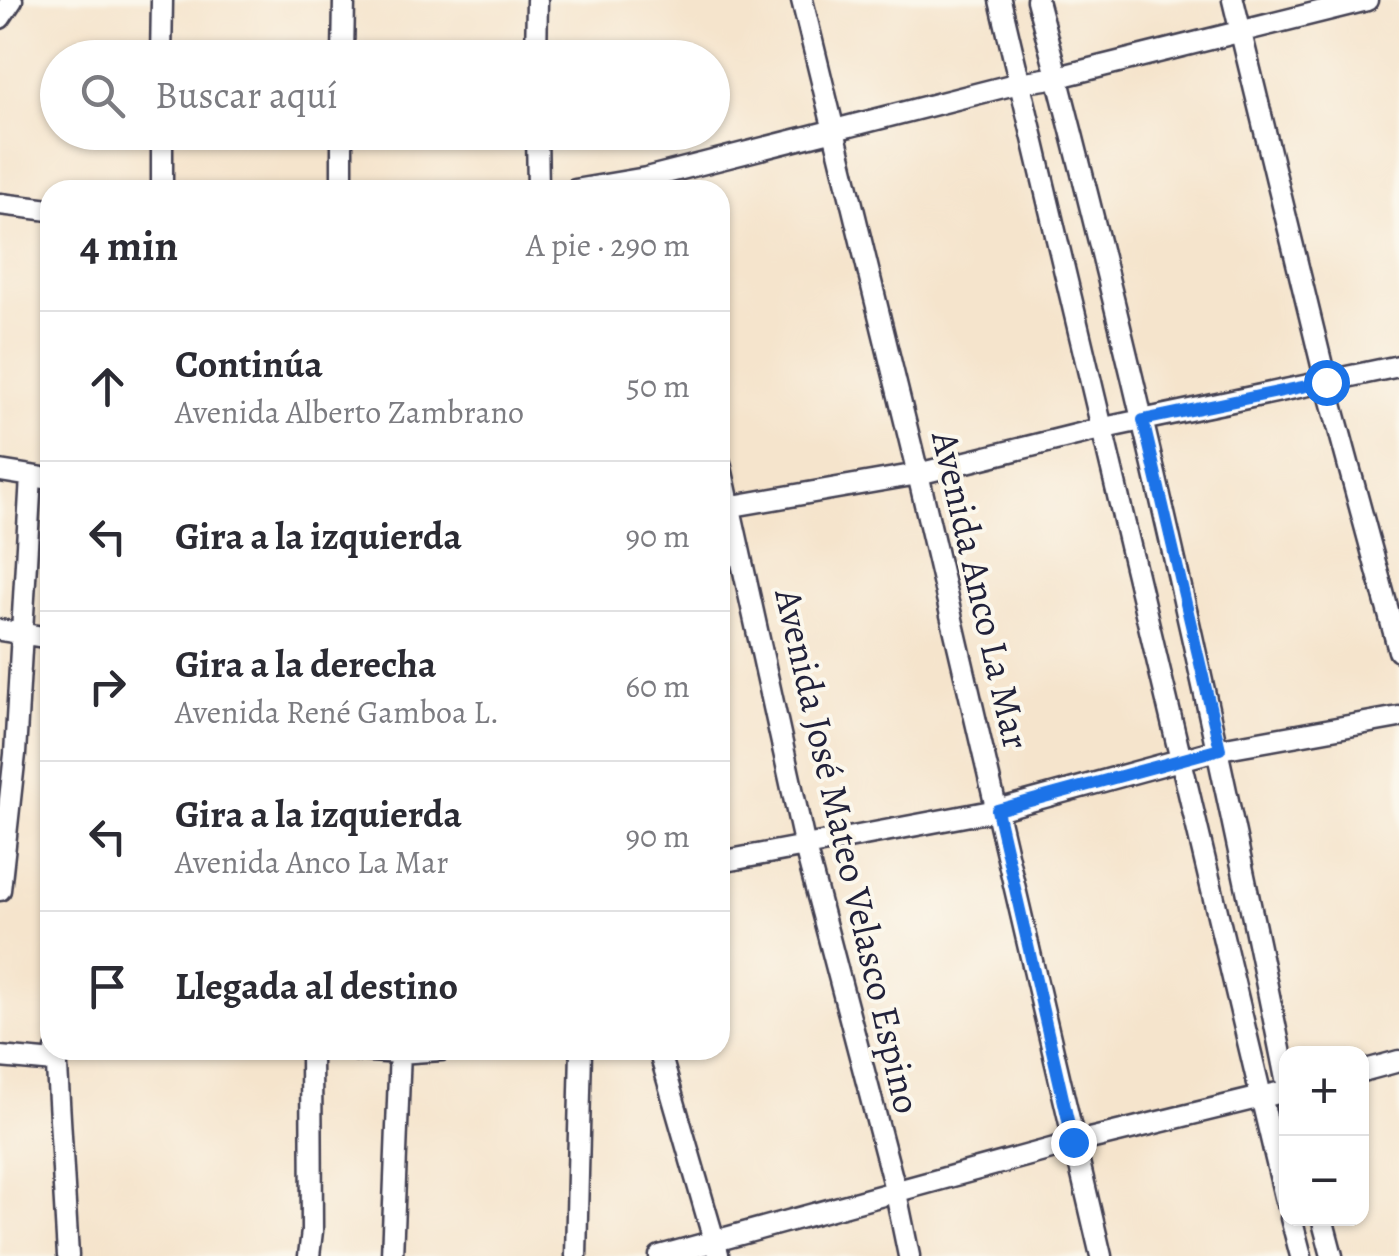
<!DOCTYPE html>
<html lang="es">
<meta charset="utf-8">
<style>
body{margin:0;font-family:Alegreya,serif;background:#f2f2f3;color:#2b2b33}
.controls{position:absolute;right:30px;bottom:30px;display:grid;overflow:hidden;border-radius:20px;box-shadow:0 2px 8px #0004}
.controls button{width:90px;height:90px;display:grid;place-items:center;padding:0;border:0;border-bottom:2px solid #e1e1e2;background:#fff;color:#2b2b33;font:50px sans-serif}
.stop{position:absolute;width:30px;height:30px;margin:-22px;border:8px solid #1a73e8;border-radius:50%;background:#fff}
.stop.end{background:#1a73e8;border-color:#fff;box-shadow:0 2px 10px #0008}
.list{margin:0;padding:0;list-style:none}
h2{display:flex;justify-content:space-between;align-items:center;height:130px;margin:0;padding:0 40px;font-size:42px}
h2 small{font-size:32px;font-weight:400;color:#7c7c81}
.list li{display:grid;grid-template-columns:65px 1fr auto;gap:30px;align-items:center;box-sizing:border-box;height:150px;padding:0 40px;border-top:2px solid #e1e1e2}
.list b{display:block;font-size:38px;white-space:nowrap}
.list p{margin:0;font-size:32px;white-space:nowrap;color:#7c7c81}
.list em{font-size:32px;font-style:normal;color:#7c7c81}
.icon{flex:none;width:55px;height:55px;fill:none;stroke:currentColor;stroke-width:2;stroke-linecap:round;stroke-linejoin:round}
.map{position:relative;flex:none;width:1399px;height:1256px;overflow:hidden}
.search{position:absolute;background:#fff;box-shadow:0 2px 8px #0004;left:40px;top:40px;width:690px;height:110px;display:flex;align-items:center;gap:25px;box-sizing:border-box;padding:0 35px;border-radius:55px;color:#7c7c81;font-size:38px}
.panel{position:absolute;background:#fff;box-shadow:0 2px 8px #0004;left:40px;top:180px;width:690px;height:880px;border-radius:30px}
.map>svg:first-child{display:block}
.lines{fill:none;stroke-linecap:round;stroke-linejoin:round}
.minor-casing{stroke:#423f51;stroke-width:25}
.minor{stroke:#fff;stroke-width:20}
.route{stroke:#1a73e8;stroke-width:12}
.labels{text-anchor:middle;dominant-baseline:central;stroke-width:8;stroke-linejoin:round;paint-order:stroke}
.street-label{font-size:38px;fill:#22223b;stroke:#fbf7ec}
</style>
<div class="map">
<svg width="1399" height="1256" viewBox="0 0 1399 1256">
<rect width="100%" height="100%" fill="#fbf7ec"/>
<filter id="ink" filterUnits="userSpaceOnUse"><feTurbulence type="fractalNoise" baseFrequency=".01" numOctaves="2"/><feDisplacementMap in="SourceGraphic" scale="20" xChannelSelector="R" yChannelSelector="G"/><feConvolveMatrix kernelMatrix="1 2 1 2 8 2 1 2 1" color-interpolation-filters="sRGB"/></filter>
<filter id="wash" filterUnits="userSpaceOnUse"><feTurbulence type="fractalNoise" baseFrequency=".0048" numOctaves="4" result="noise"/><feDisplacementMap in="SourceGraphic" scale="40" xChannelSelector="R" yChannelSelector="G"/><feGaussianBlur stdDeviation="2.25" result="paint"/><feColorMatrix in="noise" values="0 0 0 0 0 0 0 0 0 0 0 0 0 0 0 0 0 1.4 0 .05"/><feComposite in="paint" operator="in"/></filter>
<g filter="url(#wash)">
<rect width="100%" height="100%" fill="#f5e4cc"/>
</g>
<g filter="url(#ink)">
<g class="lines">
<defs>
<path id="minor" d="M802 0 918 474 1101 1256
M1000 0 1286 1201
M1037 0C1132 357 1213 717 1286 1079
M1233 0 1326 382 1399 651
M0 18 12 0
M161 58 162 0
M343 58 344 0
M536 58 537 0
M162 132V190
M537 132 538 190
M342 190V132
M575 190 646 178 1019 83 1058 77 1367 0
M0 204 50 210
M720 463 805 847 896 1193 909 1256
M0 471 50 479
M721 508 918 474 1104 428 1399 366
M0 630 50 638
M720 862 997 810 1220 749 1399 717
M0 890 15 754 31 476
M56 1050 68 1256
M356 1050 399 1053 441 1050
M659 1050 718 1254
M0 1057 55 1062
M1362 1071 1399 1061
M1291 1218 1301 1256
M1322 1218 1332 1256
M309 1256 312 1231 311 1050
M392 1256 400 1050
M576 1256 581 1050
M660 1256 1073 1143 1286 1091"/>
</defs>
<use href="#minor" class="minor-casing"/>
<use href="#minor" class="minor"/>
</g>
</g>
<g class="lines" filter="url(#ink)">
<path class="route" d="M1073 1142 997 810 1220 749 1143 420 1326 382"/>
</g>
<g class="labels">
<g class="street-label">
<text transform="translate(981 590) rotate(77)">Avenida Anco La Mar</text>
<text transform="translate(848 851) rotate(77)">Avenida José Mateo Velasco Espino</text>
</g>
</g>
</svg>
<div class="controls">
<button>+</button>
<button>−</button>
</div>
<div class="stop" style="left:1326px;top:382px"></div>
<div class="stop end" style="left:1073px;top:1142px"></div>
<div class="search"><svg class="icon" aria-label="search" viewBox="0 0 24 24"><circle cx="10" cy="10" r="6"/><path d="M15 15l6 6"/></svg>Buscar aquí</div>
<section class="panel">
<h2>4 min<small>A pie · 290 m</small></h2>
<ul class="list">
<li><svg class="icon" aria-label="ahead" viewBox="0 0 24 24"><path d="M12 20V5M6 11l6-6 6 6"/></svg><div><b>Continúa</b><p>Avenida Alberto Zambrano</p></div><em>50 m</em></li>
<li><svg class="icon" aria-label="left" viewBox="0 0 24 24"><path d="M17 20v-9H6M10 6l-5 5 5 5"/></svg><div><b>Gira a la izquierda</b></div><em>90 m</em></li>
<li><svg class="icon" aria-label="right" viewBox="0 0 24 24"><path d="M7 20v-9h11M14 6l5 5-5 5"/></svg><div><b>Gira a la derecha</b><p>Avenida René Gamboa L.</p></div><em>60 m</em></li>
<li><svg class="icon" aria-label="left" viewBox="0 0 24 24"><path d="M17 20v-9H6M10 6l-5 5 5 5"/></svg><div><b>Gira a la izquierda</b><p>Avenida Anco La Mar</p></div><em>90 m</em></li>
<li><svg class="icon" aria-label="arrive" viewBox="0 0 24 24"><path d="M6 21V4h12l-3 4 3 4H6"/></svg><div><b>Llegada al destino</b></div></li>
</ul>
</section>
</div>
